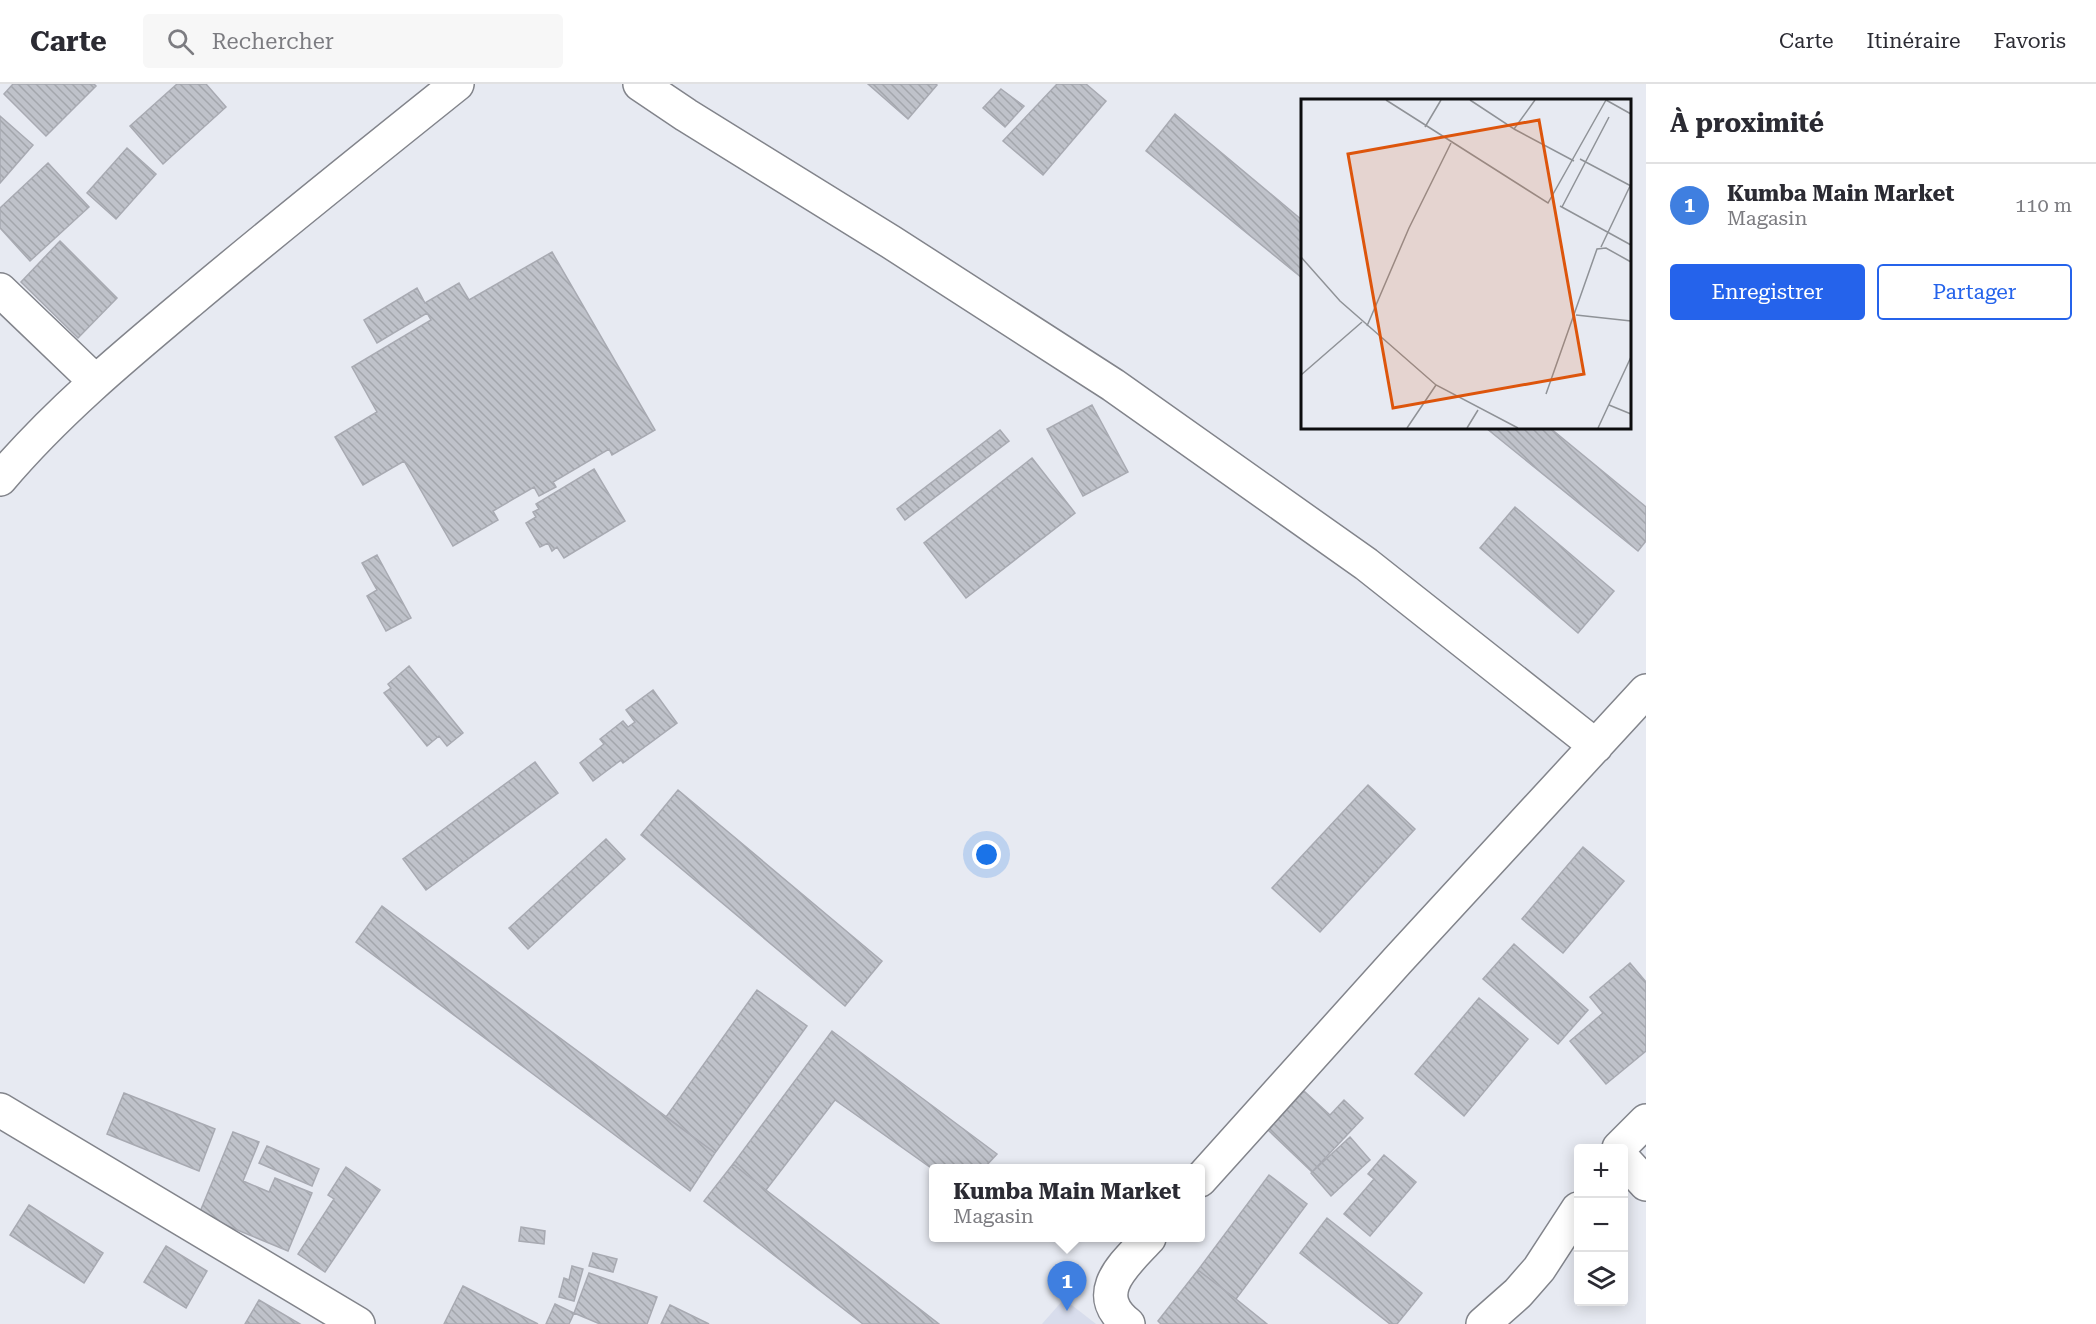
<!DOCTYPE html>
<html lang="fr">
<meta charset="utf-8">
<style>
body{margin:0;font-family:"Roboto Serif",serif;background:#f7f7f7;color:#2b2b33}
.controls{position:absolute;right:18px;bottom:18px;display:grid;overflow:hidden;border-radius:6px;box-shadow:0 3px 15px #0003}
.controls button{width:54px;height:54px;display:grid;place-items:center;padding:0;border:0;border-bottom:2px solid #e1e1e2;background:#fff;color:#2b2b33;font:30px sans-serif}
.you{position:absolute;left:987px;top:771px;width:21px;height:21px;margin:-15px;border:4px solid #fff;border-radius:50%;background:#1a73e8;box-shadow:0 0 0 9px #1a73e833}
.badge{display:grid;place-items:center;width:39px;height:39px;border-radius:50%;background:#2563eb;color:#fff;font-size:20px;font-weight:700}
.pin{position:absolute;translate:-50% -50px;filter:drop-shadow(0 2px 3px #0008)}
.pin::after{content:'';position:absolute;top:32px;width:21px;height:18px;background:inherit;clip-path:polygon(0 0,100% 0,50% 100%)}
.popup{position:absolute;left:929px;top:1080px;width:276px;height:78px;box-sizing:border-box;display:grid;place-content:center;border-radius:6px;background:#fff;filter:drop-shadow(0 2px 4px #0005);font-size:20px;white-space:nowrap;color:#7c7c81}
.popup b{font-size:22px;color:#2b2b33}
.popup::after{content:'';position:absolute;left:50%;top:100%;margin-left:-12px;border:12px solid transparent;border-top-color:#fff}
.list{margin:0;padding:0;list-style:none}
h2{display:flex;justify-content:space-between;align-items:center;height:78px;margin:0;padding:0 24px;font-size:26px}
h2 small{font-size:20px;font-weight:400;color:#7c7c81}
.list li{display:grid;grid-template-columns:39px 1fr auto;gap:18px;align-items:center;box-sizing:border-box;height:84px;padding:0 24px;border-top:2px solid #e1e1e2}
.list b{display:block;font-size:22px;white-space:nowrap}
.list p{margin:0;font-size:20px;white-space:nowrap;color:#7c7c81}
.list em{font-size:20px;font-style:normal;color:#7c7c81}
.actions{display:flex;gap:12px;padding:18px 24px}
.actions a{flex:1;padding:14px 0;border:2px solid #2563eb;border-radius:6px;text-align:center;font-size:21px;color:#2563eb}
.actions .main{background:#2563eb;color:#fff}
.icon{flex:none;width:33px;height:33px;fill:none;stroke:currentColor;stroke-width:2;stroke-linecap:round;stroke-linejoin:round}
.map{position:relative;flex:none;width:1646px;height:1240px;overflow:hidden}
header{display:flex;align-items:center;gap:36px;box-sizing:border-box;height:84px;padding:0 30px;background:#fff;border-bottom:2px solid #e1e1e2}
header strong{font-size:28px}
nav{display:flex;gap:33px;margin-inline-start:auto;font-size:21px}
.search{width:420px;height:54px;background:#f7f7f7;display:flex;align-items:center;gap:15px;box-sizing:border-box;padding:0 21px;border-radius:6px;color:#7c7c81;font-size:22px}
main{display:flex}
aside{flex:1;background:#fff}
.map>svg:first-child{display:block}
.built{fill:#d8ddec}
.building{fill:url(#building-back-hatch);stroke:#a8aab2;stroke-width:1.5}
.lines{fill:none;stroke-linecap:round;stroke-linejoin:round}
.minor-casing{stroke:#82848b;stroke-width:36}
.minor{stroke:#fff;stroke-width:33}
.inset-road{fill:none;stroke:#8f9297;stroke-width:1.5}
.view{fill:#dd550c;fill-opacity:0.15;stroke:#dd550c;stroke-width:3}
.inset-edge{fill:none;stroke:#0c0d0f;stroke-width:3}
</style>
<header>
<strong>Carte</strong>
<div class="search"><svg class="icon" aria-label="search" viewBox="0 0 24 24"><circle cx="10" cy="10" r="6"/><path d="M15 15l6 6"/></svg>Rechercher</div>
<nav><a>Carte</a><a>Itinéraire</a><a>Favoris</a></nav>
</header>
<main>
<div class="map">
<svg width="1646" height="1240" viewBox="0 0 1646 1240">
<defs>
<pattern id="building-back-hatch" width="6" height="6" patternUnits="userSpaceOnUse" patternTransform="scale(1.5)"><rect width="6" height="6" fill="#bfc2ca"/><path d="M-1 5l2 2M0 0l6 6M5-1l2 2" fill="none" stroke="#a3a6ac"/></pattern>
</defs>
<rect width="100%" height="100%" fill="#e7eaf2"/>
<path class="built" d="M1064 1215 1096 1240H1042Z"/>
<path class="building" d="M13 0H94L96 2 46 52 4 10Z
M177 0H206L226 23 163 80 130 42Z
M868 0H936L937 1 908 35Z
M1057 0H1086L1106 17 1043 91 1003 57Z
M1001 5 1024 22 1005 43 983 24Z
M1175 30 1302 136V194L1146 67Z
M0 32 33 61 0 99Z
M127 64 156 90 116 135 87 109Z
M48 79 89 123 30 177 0 144V124Z
M60 157 117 214 78 254 21 198Z
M552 168 655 346 612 371 609 365 553 398 556 403 539 412 534 403 493 427 498 436 453 462 404 377 363 401 335 353 377 328 352 283 431 236 427 229 377 259 364 236 417 204 425 219 459 199 469 216Z
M1092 321 1128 388 1083 412 1047 345Z
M1486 344H1550L1646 423V457L1638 467Z
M1000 346 1009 357 905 436 897 425Z
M1032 374 1075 429 966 514 924 459Z
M594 385 625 437 564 474 557 463 552 467 548 459 540 463 526 439 536 433 533 428 539 425 536 420Z
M1515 423 1614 507 1578 549 1480 464Z
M377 471 411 534 386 547 367 512 377 506 362 479Z
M409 582 463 649 447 662 439 652 427 662 384 609 391 604 388 600Z
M653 606 677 639 623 679 621 676 593 697 580 679 604 660 600 655 623 637 628 643 635 638 626 626Z
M535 678 558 709 426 806 403 775Z
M1368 701 1415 745 1320 848 1272 804Z
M678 706 882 877 845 922 641 751Z
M606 755 625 775 528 865 509 844Z
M1583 763 1624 797 1563 869 1522 835Z
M382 822 715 1069 690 1107 356 858Z
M1514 860 1588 926 1558 960 1483 895Z
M1630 879 1646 898V967L1606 1000 1570 957 1603 929 1590 913Z
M757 906 807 942 715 1069 666 1033Z
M1479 914 1528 955 1464 1032 1415 990Z
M832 947 997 1070 984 1084 934 1086 835 1016 766 1106 733 1080Z
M1304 1007 1330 1031 1344 1016 1363 1034 1312 1088 1268 1046Z
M124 1009 215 1045 199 1087 107 1050Z
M233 1048 259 1058 243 1097 269 1108 275 1094 312 1109 288 1167 199 1130Z
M1350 1053 1370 1076 1331 1112 1311 1089Z
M267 1062 319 1085 312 1102 259 1079Z
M1384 1071 1416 1098 1370 1152 1344 1130 1374 1095 1368 1090Z
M733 1080 766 1106 939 1240H863L704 1117Z
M346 1083 380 1106 325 1188 298 1170 334 1115 328 1111Z
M1269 1091 1307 1120 1236 1215 1198 1186Z
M29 1121 103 1169 84 1199 10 1151Z
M1327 1134 1422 1209 1397 1240H1390L1300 1169Z
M521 1143 545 1147 544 1160 519 1157Z
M166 1162 207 1187 186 1224 144 1198Z
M593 1169 617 1175 613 1188 589 1182Z
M572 1182 583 1185 574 1217 559 1213 564 1194 569 1196Z
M1198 1186 1236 1215 1267 1240H1161L1158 1237Z
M589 1189 657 1213 647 1240H600L574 1229Z
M463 1202 538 1240H444Z
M259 1216 300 1240H245Z
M555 1220 574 1229 569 1240H546Z
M670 1221 709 1240H661Z"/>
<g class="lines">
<defs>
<path id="minor" d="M640 0 686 31 891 158 1113 301 1366 480 1596 662
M0 206 95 297
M0 395C56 329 122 274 189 218 277 144 367 72 457 0
M0 1026 358 1240
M1619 1064 1646 1037
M1624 1076 1646 1100
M1200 1096 1398 876 1646 607
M1128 1240C1089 1209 1125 1180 1149 1154
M1483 1240 1518 1209 1539 1185 1578 1125"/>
</defs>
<use href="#minor" class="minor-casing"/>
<use href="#minor" class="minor"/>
</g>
<g transform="translate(1301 15)">
<rect width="330" height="330" fill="#e7eaf2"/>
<path class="inset-road" d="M85 1 247 104 305 1M169 1 213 30 234 1M305 1 330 15M124 28 140 1M213 30 273 62M279 60 330 87M259 107 330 146M261 108 308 18M300 148 330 85M0 158 39 202 135 286 217 329M275 216 330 222M66 227 108 129 150 44M0 276 61 223M245 295 296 150 305 149 330 163M308 306 330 315M106 329 135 286M166 329 177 311M297 329 330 258"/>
<path class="view" d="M238 21 283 275 92 309 47 55Z"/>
<rect width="330" height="330" class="inset-edge"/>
</g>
</svg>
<div class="controls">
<button>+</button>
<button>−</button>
<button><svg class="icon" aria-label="layers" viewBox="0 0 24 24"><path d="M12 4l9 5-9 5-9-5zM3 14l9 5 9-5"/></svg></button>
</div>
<div class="you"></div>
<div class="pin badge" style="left:1067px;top:1227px;background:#3f7fe0">1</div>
<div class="popup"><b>Kumba Main Market</b>Magasin</div>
</div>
<aside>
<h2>À proximité<small></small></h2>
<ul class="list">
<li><span class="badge" style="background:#3f7fe0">1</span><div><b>Kumba Main Market</b><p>Magasin</p></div><em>110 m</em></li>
</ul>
<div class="actions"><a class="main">Enregistrer</a><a>Partager</a></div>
</aside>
</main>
